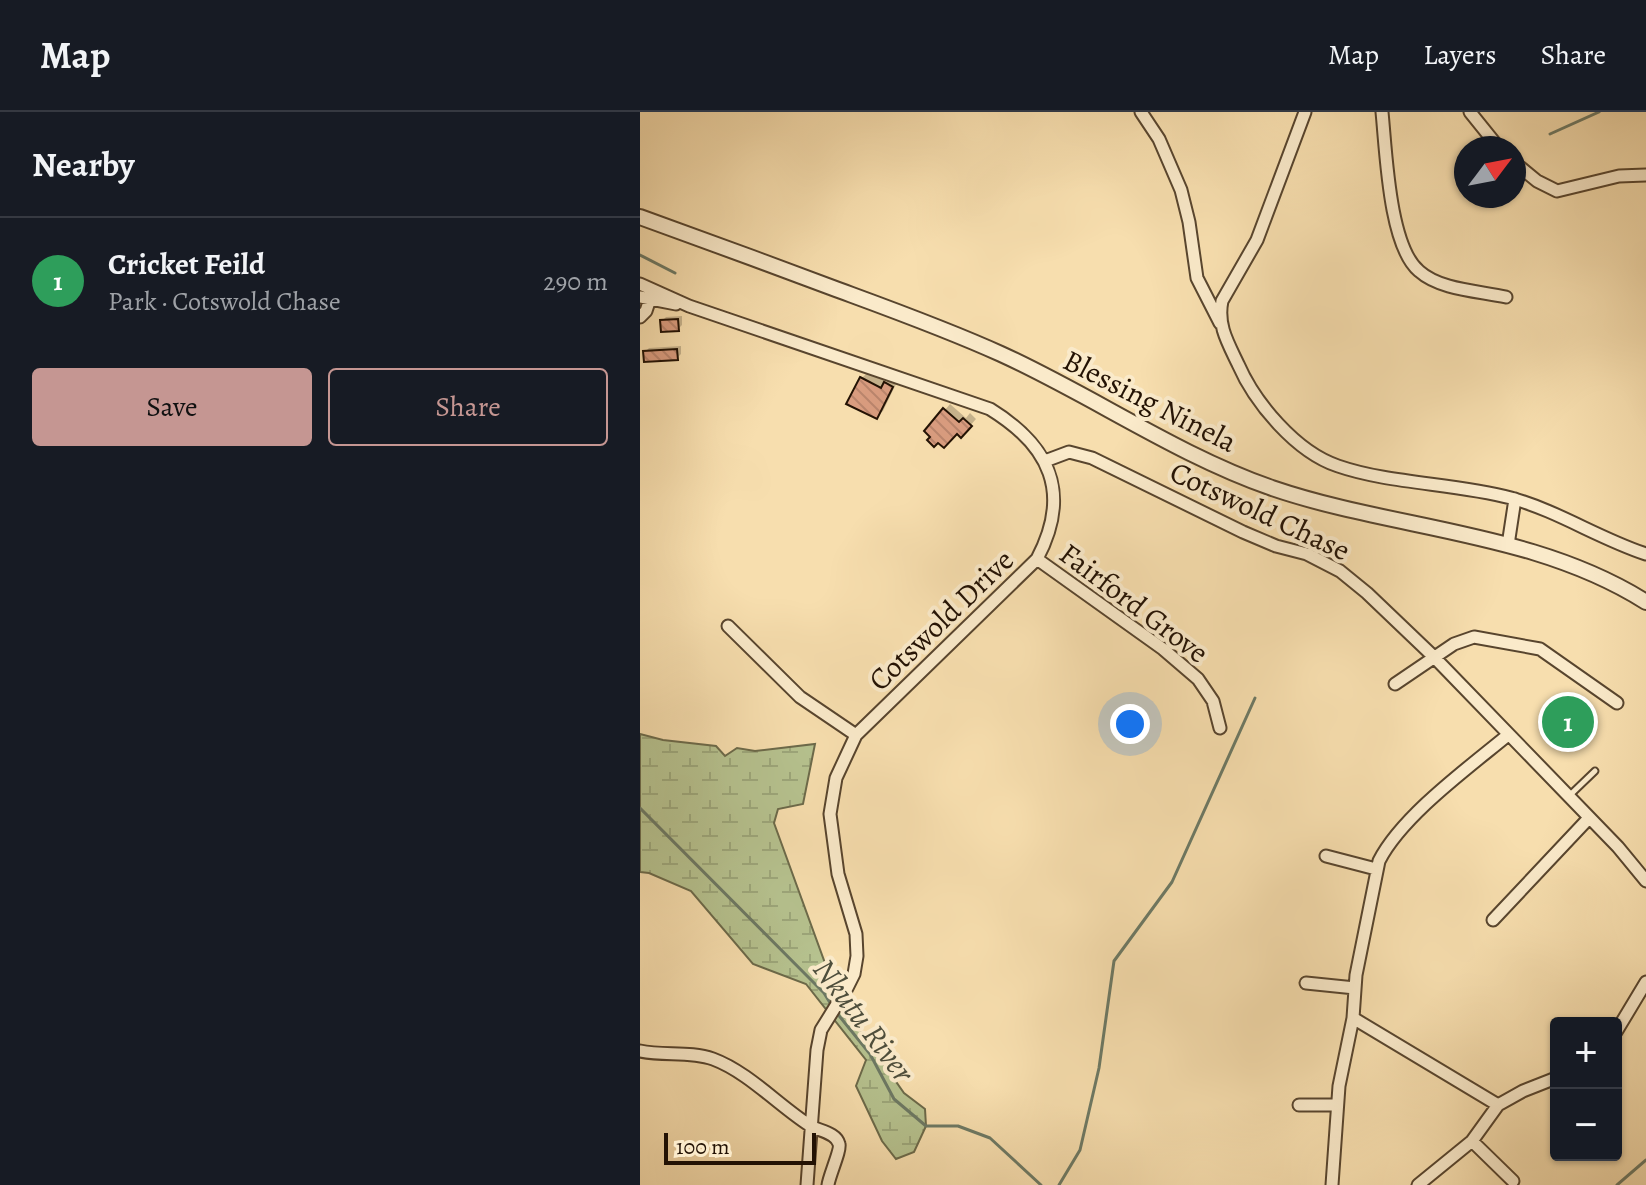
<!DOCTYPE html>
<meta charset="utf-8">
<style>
body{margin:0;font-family:Alegreya,serif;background:#242831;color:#f1f3f6}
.controls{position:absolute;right:24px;bottom:24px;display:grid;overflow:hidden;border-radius:8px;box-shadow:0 2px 6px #0004}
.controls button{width:72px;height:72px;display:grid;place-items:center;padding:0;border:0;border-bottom:2px solid #363941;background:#171b24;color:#f1f3f6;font:40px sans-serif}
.compass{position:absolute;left:814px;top:24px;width:72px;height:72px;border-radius:50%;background:#171b24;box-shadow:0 2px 6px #0004;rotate:58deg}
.scale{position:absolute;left:24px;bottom:20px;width:152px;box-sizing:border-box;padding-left:8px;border:4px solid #231204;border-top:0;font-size:22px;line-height:28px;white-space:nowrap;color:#231204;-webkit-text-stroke:6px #faeaca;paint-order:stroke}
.you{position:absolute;left:490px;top:612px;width:28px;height:28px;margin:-20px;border:6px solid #fff;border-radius:50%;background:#1a73e8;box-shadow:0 0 0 12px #1a73e833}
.badge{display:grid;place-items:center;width:52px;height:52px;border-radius:50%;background:#c59692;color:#fff;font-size:26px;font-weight:700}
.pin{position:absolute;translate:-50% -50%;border:4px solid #fff;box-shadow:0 2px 8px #0006}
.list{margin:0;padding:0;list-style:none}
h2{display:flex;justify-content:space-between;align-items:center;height:104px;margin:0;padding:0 32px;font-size:34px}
h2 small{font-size:26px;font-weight:400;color:#9ea1a6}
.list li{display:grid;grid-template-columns:52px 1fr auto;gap:24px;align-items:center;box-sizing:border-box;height:128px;padding:0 32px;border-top:2px solid #363941}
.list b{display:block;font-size:30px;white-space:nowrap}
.list p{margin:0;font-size:26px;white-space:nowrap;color:#9ea1a6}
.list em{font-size:26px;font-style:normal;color:#9ea1a6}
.actions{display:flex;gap:16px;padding:24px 32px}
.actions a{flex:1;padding:18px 0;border:2px solid #c59692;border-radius:8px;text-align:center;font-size:28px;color:#c59692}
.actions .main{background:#c59692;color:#111}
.map{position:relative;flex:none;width:1006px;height:1073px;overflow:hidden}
header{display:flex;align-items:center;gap:48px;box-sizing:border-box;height:112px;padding:0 40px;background:#171b24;border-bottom:2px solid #363941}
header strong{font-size:38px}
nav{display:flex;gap:44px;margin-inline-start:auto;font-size:28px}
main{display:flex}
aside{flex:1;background:#171b24}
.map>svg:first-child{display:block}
.wetland{fill:url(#wetland-marsh);stroke:#6c6a4a;stroke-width:2}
.shadow{fill:#0003}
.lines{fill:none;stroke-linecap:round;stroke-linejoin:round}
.stream{stroke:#6d7964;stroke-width:3}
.building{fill:url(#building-back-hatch);stroke:#231204;stroke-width:2}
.service-casing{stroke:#58452e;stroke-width:9}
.minor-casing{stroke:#58452e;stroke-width:15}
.tertiary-casing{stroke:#58452e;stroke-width:18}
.service{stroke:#faeaca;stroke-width:5}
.minor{stroke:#faeaca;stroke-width:11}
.tertiary{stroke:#faeaca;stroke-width:14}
.labels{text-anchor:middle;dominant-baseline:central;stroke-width:8;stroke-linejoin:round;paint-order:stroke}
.street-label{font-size:30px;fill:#231204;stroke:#faeaca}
.water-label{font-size:32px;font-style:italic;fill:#4e4e3c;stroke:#faeaca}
</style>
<header>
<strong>Map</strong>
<nav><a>Map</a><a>Layers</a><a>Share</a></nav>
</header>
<main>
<aside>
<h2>Nearby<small></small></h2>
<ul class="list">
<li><span class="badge" style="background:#2e9e5b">1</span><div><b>Cricket Feild</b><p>Park · Cotswold Chase</p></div><em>290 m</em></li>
</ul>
<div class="actions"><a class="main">Save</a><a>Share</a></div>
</aside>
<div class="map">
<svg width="1006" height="1073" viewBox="0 0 1006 1073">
<defs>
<pattern id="wetland-marsh" width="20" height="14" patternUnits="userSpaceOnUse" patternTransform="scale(2)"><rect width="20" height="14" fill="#b6c28f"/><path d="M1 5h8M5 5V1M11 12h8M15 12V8" fill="none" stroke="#9ca67a"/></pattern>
<pattern id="building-back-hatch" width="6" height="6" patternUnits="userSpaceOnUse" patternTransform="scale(2)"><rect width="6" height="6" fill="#d99c7f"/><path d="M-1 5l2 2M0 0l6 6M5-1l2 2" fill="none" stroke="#ba856c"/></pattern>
</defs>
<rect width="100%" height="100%" fill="#f7deae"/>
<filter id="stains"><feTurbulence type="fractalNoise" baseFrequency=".0025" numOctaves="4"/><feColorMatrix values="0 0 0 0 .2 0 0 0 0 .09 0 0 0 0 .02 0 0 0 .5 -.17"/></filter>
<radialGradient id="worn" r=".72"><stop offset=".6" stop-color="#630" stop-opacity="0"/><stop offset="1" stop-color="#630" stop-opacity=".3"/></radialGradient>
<path class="wetland" d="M0 622 23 628 76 634 85 644 97 636 115 639 175 632 163 692 138 697 134 711 193 873 210 904 264 981 285 997 286 1014 274 1040 256 1047 242 1029 216 974 226 948 166 872 113 852 51 779 9 761 0 760Z"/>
<path class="shadow" d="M42 204V213L38 217 22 209 26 205Z
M41 234V242L37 246 5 240 9 236Z
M228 260 247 270 252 265 258 268 243 299 236 305 222 266Z
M310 292 326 306 330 301 336 307 321 324 305 298Z"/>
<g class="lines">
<path class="stream" d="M910 22 959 0
M0 143 35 161
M0 696 184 881 192 894
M196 900 230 942 254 987 286 1014H318L350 1026 401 1073
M419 1073 440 1038 459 956 474 849 532 770 615 586
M977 1073 1006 1048"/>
</g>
<path class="building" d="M38 207 39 219 21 220 20 208Z
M37 237 38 248 4 250 3 239Z
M220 265 241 276 244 270 253 275 237 307 206 292Z
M303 296 319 310 323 306 332 314 321 326 317 322 304 336 298 331 294 335 287 328 290 325 284 319Z"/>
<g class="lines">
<defs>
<path id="service" d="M929 684 955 659"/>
<path id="minor" d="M501 0 519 27 541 78 549 110 557 166 580 211
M665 0 617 128 582 189C577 213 588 231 598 252 615 291 656 340 698 354 750 372 815 371 871 386 918 399 960 427 1006 442
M742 0C746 39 749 134 779 159 800 178 839 179 866 185
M830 0 859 36
M874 50 897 69 917 79 979 64 1006 63
M0 172 49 194 350 297C410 334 432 381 397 447L216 623 196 666 190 702 198 762 216 822 217 844 214 862 207 876 181 918 177 938 167 1073
M0 185 36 192
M0 205 6 199 12 181
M405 349 429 340 452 346 603 420 636 434 667 442 700 459 727 481 794 545 978 735 1006 769
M868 433 875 387
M397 447 523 537 558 567 573 589 580 616
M88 514 160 585 216 623
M755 572 814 532 834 525 900 537 977 591
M686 744 736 757
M853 808 949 706
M666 871 715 876
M713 906 858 993
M976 920 1006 870
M0 939C24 944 50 939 73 947 108 960 138 993 169 1013 178 1019 196 1020 199 1032 201 1038 189 1064 188 1073
M659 993H697
M832 1029 873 1069
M692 1073 699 974 713 906 716 863 739 749C762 704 828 656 868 623
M778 1073 832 1029 858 993 883 979 916 966"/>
<path id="tertiary" d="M0 105C64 128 129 152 193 176 250 197 306 217 361 242 453 284 537 343 632 376 755 418 894 419 1006 490"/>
</defs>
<use href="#service" class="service-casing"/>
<use href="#minor" class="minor-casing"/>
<use href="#tertiary" class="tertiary-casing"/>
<use href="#service" class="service"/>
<use href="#minor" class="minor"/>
<use href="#tertiary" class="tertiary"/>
</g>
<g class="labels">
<g class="street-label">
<text transform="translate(510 289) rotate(27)">Blessing Ninela</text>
<text transform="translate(620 399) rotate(25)">Cotswold Chase</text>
<text transform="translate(494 491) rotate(37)">Fairford Grove</text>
<text transform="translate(301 508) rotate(-44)">Cotswold Drive</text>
</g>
<g class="water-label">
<text transform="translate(224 908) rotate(53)">Nkutu River</text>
</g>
</g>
<rect width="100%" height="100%" filter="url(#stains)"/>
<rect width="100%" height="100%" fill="url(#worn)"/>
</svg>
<div class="controls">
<button>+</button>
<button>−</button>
</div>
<svg class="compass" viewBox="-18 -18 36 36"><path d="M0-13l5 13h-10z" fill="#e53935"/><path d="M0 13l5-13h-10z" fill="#9ea1a6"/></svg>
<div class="scale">100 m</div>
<div class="you"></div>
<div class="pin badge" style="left:928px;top:610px;background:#2e9e5b">1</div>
</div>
</main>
